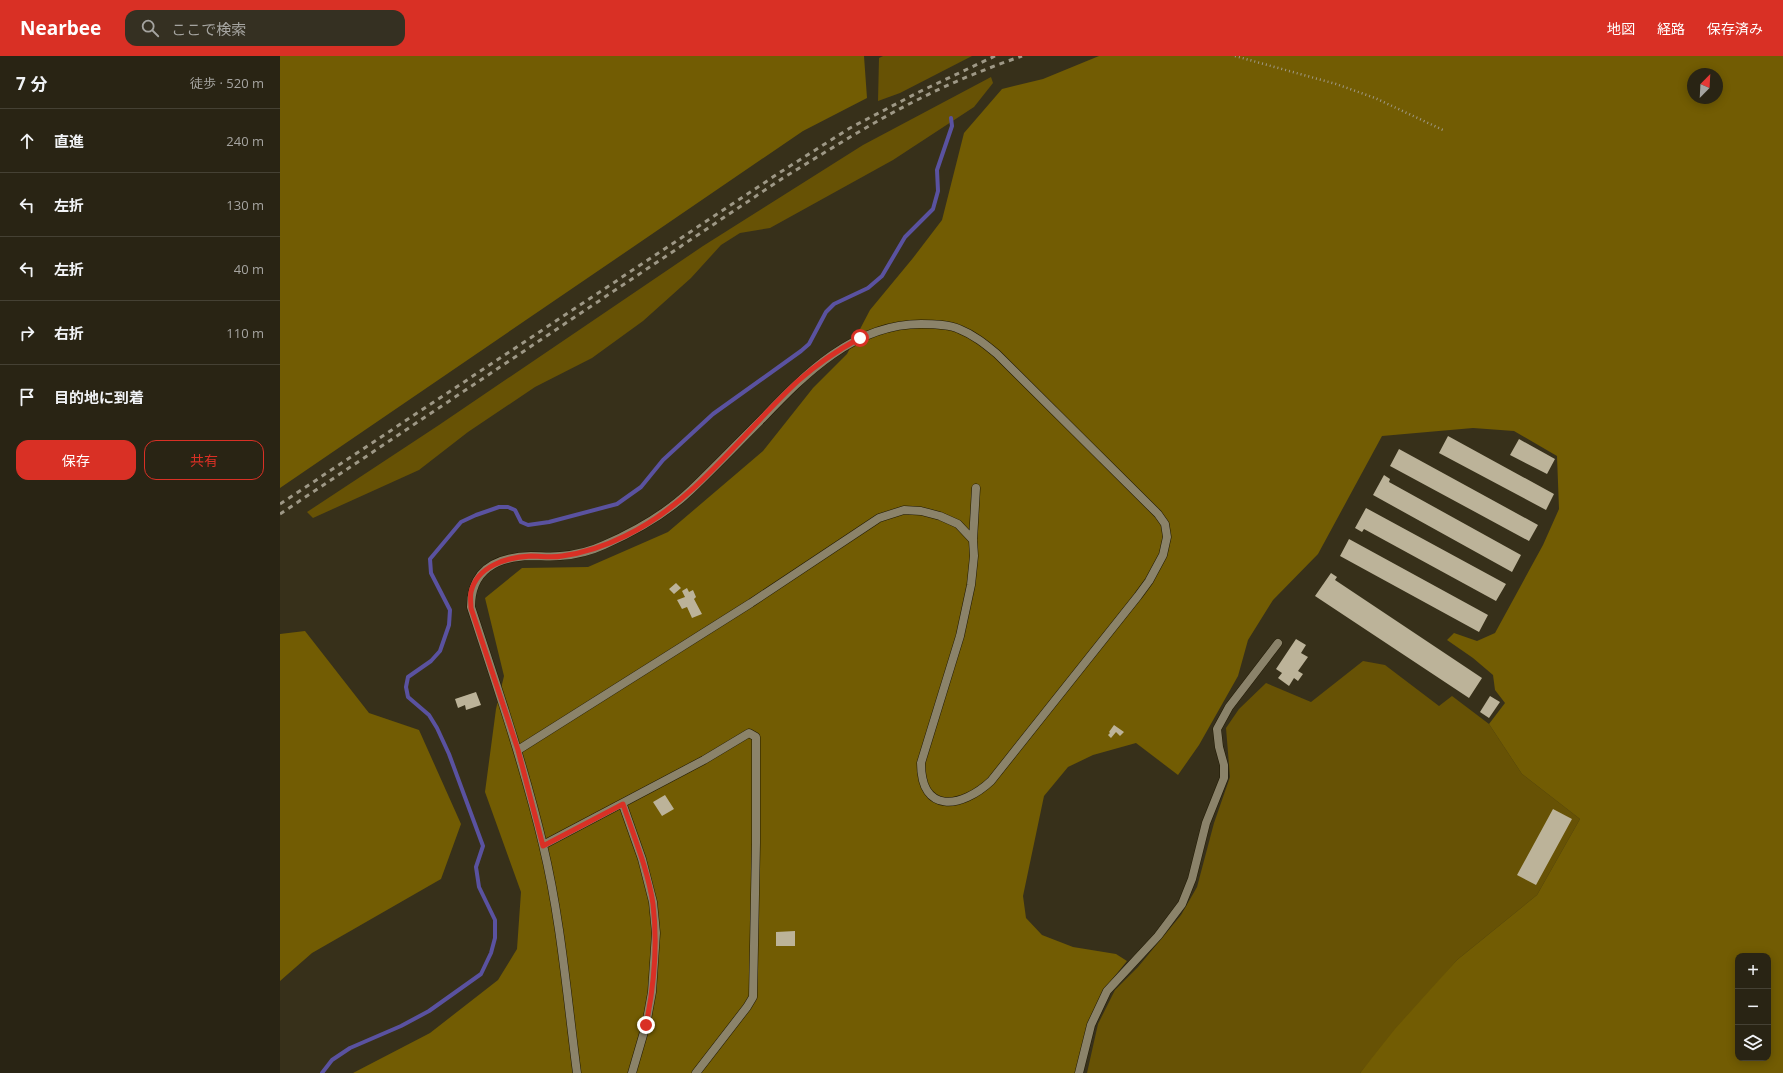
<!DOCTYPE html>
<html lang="ja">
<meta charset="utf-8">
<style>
body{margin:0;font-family:"Open Sans","Noto Sans JP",sans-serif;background:#353022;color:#f1f3f6}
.controls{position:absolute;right:12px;bottom:12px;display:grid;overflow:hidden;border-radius:8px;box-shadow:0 2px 10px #0003}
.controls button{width:36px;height:36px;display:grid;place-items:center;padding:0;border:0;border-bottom:1px solid #454134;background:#292414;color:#f1f3f6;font:20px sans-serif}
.compass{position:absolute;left:1407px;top:12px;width:36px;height:36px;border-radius:50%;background:#292414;box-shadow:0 2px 10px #0003;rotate:24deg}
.stop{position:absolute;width:12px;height:12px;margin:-9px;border:3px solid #d93025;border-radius:50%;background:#fff}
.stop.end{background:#d93025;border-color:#fff;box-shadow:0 1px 4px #0008}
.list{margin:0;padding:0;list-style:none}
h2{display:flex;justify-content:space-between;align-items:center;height:52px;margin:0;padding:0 16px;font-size:17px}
h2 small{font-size:13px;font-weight:400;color:#a5a4a0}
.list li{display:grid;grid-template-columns:26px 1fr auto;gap:12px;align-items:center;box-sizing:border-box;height:64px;padding:0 16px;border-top:1px solid #454134}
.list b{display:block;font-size:15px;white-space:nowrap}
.list em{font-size:13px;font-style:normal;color:#a5a4a0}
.actions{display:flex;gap:8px;padding:12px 16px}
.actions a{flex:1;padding:9px 0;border:1px solid #d93025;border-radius:12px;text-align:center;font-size:14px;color:#d93025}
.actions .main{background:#d93025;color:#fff}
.icon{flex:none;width:22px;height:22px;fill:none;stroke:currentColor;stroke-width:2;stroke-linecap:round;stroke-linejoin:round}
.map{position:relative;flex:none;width:1503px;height:1017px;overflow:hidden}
header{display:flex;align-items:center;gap:24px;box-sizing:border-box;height:56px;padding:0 20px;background:#d93025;color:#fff}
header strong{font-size:19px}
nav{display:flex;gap:22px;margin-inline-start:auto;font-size:14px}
.search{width:280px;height:36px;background:#353022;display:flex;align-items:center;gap:10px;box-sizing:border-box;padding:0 14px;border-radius:12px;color:#a5a4a0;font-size:15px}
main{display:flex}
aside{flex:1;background:#292414}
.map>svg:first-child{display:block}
.green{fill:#675205}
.forest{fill:#725c03;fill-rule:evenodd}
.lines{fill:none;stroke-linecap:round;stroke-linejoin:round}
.stream{stroke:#5a52a0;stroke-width:4}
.building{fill:#bcb399}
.lane-casing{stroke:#1f1803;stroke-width:9}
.path{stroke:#a09a88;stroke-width:2.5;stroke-dasharray:1 3;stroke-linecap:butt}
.lane{stroke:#8b836a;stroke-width:8}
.rail{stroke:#9e9886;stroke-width:3;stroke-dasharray:5 5;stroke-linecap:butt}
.route{stroke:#d93025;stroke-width:5}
</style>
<header>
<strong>Nearbee</strong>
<div class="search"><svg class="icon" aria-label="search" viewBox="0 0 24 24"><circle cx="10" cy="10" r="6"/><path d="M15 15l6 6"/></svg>ここで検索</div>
<nav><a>地図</a><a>経路</a><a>保存済み</a></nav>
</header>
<main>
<aside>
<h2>7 分<small>徒歩 · 520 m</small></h2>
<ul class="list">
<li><svg class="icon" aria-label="ahead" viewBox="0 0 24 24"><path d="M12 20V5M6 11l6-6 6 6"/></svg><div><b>直進</b></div><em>240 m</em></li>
<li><svg class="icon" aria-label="left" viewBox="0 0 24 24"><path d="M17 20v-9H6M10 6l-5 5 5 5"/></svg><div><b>左折</b></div><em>130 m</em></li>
<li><svg class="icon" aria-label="left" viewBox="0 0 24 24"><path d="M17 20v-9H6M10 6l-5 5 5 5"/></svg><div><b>左折</b></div><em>40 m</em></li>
<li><svg class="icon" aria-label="right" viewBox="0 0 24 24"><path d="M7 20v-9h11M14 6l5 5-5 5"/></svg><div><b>右折</b></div><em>110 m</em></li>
<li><svg class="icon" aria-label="arrive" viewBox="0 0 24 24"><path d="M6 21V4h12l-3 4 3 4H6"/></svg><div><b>目的地に到着</b></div></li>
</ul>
<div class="actions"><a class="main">保存</a><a>共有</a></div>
</aside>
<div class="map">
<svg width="1503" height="1017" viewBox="0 0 1503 1017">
<rect width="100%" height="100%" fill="#37301a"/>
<path class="green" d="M603 0H692L620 37 598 45 599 2Z
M711 21 713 27 694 51 613 104 490 172 460 177 441 189 411 222 363 265 312 302 255 331 188 376 139 414 33 462 27 456 159 369 423 190 583 89Z
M1083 605 1105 609 1159 650 1172 640 1209 668 1242 718 1300 763 1257 839 1177 904 1080 1017H807L818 968 835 934 858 911 901 859 917 831 934 767 950 721 946 672 959 653 986 627 1031 646Z"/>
<path class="forest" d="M0 0H584L587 42 523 75 0 432Z
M819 0H1503V1017H1080L1115 973 1177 904 1257 839 1300 763 1242 718 1209 668 1225 647 1215 634 1213 619 1193 602 1167 584 1174 577 1197 585 1215 577 1263 489 1279 453 1277 400 1234 375 1193 372 1102 380 1038 498 993 544 968 584 958 620 919 689 898 719 856 687 813 699 788 711 764 740 743 840 746 862 762 879 793 891 836 898 847 905 825 932 796 1017H73L150 977 218 924 237 893 241 836 205 736 216 653 224 620 205 542 242 512 308 511 388 476 483 395 533 332 567 298 590 254 633 202 662 164 684 77 722 33 763 23ZM1413 18H1437V42H1413ZM1458 900H1488V1002H1458Z
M25 575 89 657 139 674 181 768 161 823 32 897 0 925V578Z"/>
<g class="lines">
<path class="stream" d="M42 1017 52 1004 70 992 121 970 149 955 201 918 211 897 215 882V864L199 831 196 811 203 790 169 698 157 672 149 659 128 641 126 631 128 621 151 605 160 595 169 569 170 554 151 517 150 503 181 466 196 459 219 451H228L235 454 241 466 248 469 269 466 337 448 361 431 383 404 433 358 521 295 529 288 546 256 554 248 588 232 602 220 625 181 653 153 658 135 657 114 672 70 671 62"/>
</g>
<path class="building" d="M1168 380 1274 438 1266 454 1159 397Z
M1239 383 1275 403 1267 418 1230 399Z
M1119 393 1258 469 1249 485 1110 410Z
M1104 419 1110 423 1109 426 1241 499 1232 516 1093 439Z
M1086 452 1226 528 1216 545 1084 473 1082 476 1075 472Z
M1069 483 1208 559 1199 576 1060 500Z
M1051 517 1057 521 1055 524 1202 622 1189 642 1035 540Z
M396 527 401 532 394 538 389 533Z
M407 532 409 536 413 534 416 541 414 543 422 558 412 562 407 551 402 553 397 544 405 541 402 535Z
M1016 583 1026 589 1021 597 1028 601 1018 615 1023 618 1018 625 1014 622 1009 630 998 622 1002 617 996 613Z
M196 636 201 649 186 654 185 649 178 652 175 643Z
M1210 640 1220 646 1209 662 1200 656Z
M834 669 844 676 840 680 836 676 831 682 828 679 830 677 829 676Z
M385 739 394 753 382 760 373 746Z
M1273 753 1292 763 1256 829 1237 819Z
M515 875V890H496V876Z"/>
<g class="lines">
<defs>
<path id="lane" d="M238 694 471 547 599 462 624 454 641 455 660 460 678 468 693 484
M343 749 362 803 373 846 376 877 372 936 366 969 352 1017
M263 789 424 704 469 677 476 681V787L473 941 467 951 416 1017
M297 1017C287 941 281 864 263 789 244 709 217 630 191 551 191 514 216 501 251 500 261 500 271 501 280 500 295 499 311 495 324 489 356 475 386 458 411 434 435 411 458 387 482 363 525 318 574 268 641 268 653 268 668 268 679 273 694 279 705 288 717 298L878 458 885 468 887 481 883 499 869 525 858 540 711 725C682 752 641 759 641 707L680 580 691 529 694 500 693 484 696 432
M799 1017 811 969 827 935 878 880 902 848 912 823 926 767 944 722V709L939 691 937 673 949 651 998 587"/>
</defs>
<use href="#lane" class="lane-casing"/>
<path class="path" d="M955 0 1056 28 1095 42 1163 74"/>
<use href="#lane" class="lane"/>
<path class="rail" d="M0 448 499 117 570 72 639 36 715 0
M0 458 503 122C549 94 594 65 643 41 675 25 708 12 742 0"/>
</g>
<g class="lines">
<path class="route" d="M366 969C374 930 378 889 373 848 368 814 354 781 343 748L263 790 238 694 191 552C191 547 190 541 191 536 197 510 227 501 251 500 261 500 272 502 282 500 304 497 325 490 345 480 416 446 461 378 518 325 537 308 558 294 580 282"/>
</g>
</svg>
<div class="controls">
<button>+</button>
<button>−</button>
<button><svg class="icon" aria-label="layers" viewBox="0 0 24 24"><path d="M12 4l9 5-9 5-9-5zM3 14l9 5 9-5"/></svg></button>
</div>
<svg class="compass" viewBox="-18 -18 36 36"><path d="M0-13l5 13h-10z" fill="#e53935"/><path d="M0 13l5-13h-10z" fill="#a5a4a0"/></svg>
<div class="stop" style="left:580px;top:282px"></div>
<div class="stop end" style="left:366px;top:969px"></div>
</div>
</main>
